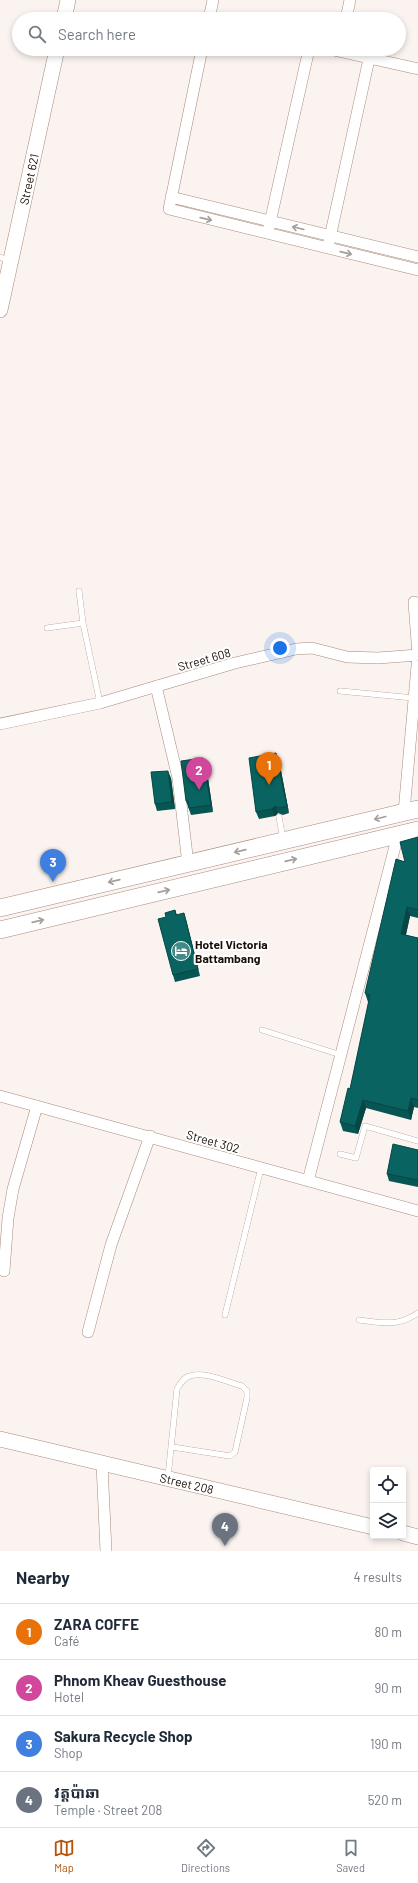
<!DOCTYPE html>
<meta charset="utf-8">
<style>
body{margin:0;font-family:Barlow,"Noto Sans Khmer",sans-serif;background:#f6f6f7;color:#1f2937}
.controls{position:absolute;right:12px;bottom:12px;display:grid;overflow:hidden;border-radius:4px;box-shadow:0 2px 6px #0003}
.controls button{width:36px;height:36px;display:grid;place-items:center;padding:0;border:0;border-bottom:1px solid #e0e1e3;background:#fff;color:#1f2937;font:20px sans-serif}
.you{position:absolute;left:280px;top:648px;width:14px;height:14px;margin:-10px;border:3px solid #fff;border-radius:50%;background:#1a73e8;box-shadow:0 0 0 6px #1a73e833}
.badge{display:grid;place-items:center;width:26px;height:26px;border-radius:50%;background:#b45309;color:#fff;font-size:13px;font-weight:700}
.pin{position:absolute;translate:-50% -33px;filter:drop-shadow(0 1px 2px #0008)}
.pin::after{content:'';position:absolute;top:21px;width:14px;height:12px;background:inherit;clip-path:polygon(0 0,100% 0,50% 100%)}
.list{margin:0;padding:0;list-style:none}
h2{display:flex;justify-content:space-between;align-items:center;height:52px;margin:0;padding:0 16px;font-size:17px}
h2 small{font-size:13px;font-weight:400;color:#747a83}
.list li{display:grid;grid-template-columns:26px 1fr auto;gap:12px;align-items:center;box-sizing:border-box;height:56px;padding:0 16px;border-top:1px solid #e0e1e3}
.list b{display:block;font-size:15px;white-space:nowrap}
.list p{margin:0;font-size:13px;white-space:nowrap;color:#747a83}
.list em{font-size:13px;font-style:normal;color:#747a83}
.icon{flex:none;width:22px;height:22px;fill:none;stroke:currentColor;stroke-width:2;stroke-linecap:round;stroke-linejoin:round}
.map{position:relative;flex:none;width:418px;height:1551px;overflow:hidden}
.search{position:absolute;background:#fff;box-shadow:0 2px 6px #0003;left:12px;right:12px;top:12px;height:44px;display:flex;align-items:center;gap:10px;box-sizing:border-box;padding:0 14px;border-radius:22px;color:#747a83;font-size:15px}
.sheet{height:276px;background:#fff}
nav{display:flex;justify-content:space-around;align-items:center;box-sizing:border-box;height:56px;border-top:1px solid #e0e1e3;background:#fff;font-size:11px;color:#747a83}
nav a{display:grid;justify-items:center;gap:2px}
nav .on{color:#b45309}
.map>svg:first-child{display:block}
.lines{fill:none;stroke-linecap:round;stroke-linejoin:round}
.lane-casing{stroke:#aa8a79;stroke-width:6}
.street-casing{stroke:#aa8a79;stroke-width:12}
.secondary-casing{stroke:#aa8a79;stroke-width:16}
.primary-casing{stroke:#aa8a79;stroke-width:18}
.lane{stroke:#fff;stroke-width:5.5}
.street{stroke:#fff;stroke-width:11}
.secondary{stroke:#fff;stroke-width:15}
.primary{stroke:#fff;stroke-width:17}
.wall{fill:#085653}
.shaded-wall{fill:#064644}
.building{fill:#096461;stroke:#064644}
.oneway{stroke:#a39f9c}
.labels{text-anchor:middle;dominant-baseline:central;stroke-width:4;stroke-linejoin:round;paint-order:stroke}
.street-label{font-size:12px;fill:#190e07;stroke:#fff}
.poi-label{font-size:12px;font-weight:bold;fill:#190e07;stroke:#fff;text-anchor:start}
</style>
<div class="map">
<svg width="418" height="1551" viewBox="0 0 418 1551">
<rect width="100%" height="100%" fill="#faf3ef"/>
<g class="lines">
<defs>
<path id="lane" d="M0 257 10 262
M79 591 83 623
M47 628 83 623 100 703
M340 691 414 698
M279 817 283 839
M262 1030 341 1055
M340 1154 356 1158 365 1126 418 1141
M225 1315 261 1168
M359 1320C382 1323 398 1327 418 1313
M168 1477 177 1389C180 1384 184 1377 190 1376 205 1371 227 1382 242 1386L247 1391V1398L235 1452 230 1456 172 1447"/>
<path id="street" d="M209 19 213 0
M346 19 350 0
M202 49 169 209 418 270
M329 49 418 69
M171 197 418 257
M269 227 309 49
M329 242 369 59
M156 686 178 778 188 864
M0 724 100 703 235 663 296 649 312 648 347 657 378 658 418 655
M404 812 418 655 414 602
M0 1096 418 1211
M308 1181 398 835
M4 1271 8 1218 13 1189 37 1106
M88 1332 111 1245 150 1136
M102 1464 106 1551"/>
<g id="secondary">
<path d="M64 19 68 0"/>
<path id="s1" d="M0 310 57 49"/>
<path id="s2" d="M0 1439 373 1527"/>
<path d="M403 1533 418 1537"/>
</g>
<path id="primary" d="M0 908 418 809
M0 930 418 830"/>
</defs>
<use href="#lane" class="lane-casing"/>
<use href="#street" class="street-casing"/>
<use href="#secondary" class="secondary-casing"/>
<use href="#primary" class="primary-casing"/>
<use href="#lane" class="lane"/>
<use href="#street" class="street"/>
<use href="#secondary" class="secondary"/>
<use href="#primary" class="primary"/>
</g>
<path class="wall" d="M279 760 289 813 283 815 278 813 275 816 259 819 256 812Z
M206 765 213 812 191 815 186 801Z
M171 778 175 809 157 811 155 804Z
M418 837V918L410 916 406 935 418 938V1108L414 1107 411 1120 366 1108 358 1134 343 1131 340 1122 350 1089 369 1002H368L365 993 405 862Z
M175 910 177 915 186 920 200 976 175 982 173 975 166 917Z
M418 1150V1187L389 1181 387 1174Z"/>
<path class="shaded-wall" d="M276 753 279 760 289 813 287 806Z
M203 758 206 765 213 812 211 805Z
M168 771 171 778 175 809 172 802Z
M275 806 278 813 275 816 272 809Z
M407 907 410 916 404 943 401 934Z
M184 913 186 920 200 976 198 969Z
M411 1098 414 1107 411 1120 408 1111Z
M363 1100 366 1108 358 1134 355 1126Z"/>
<path class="building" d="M276 753 287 806 280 808 275 806 272 809 256 812 249 758Z
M203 758 211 805 189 808 188 801H186L181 761Z
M168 771 172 802 155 804 151 772Z
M418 837V910L407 907 401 934 418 938V1100L411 1098 408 1111 363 1100 355 1126 340 1122 348 1088 350 1089 370 995 365 993 396 859 405 862 400 842Z
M175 910 176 915 184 913 198 969 173 975 158 919 166 917 165 913Z
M393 1144 418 1150V1180L387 1174Z"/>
<defs><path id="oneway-shaft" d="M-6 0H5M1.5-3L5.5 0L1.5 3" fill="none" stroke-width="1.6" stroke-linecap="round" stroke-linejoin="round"/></defs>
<g class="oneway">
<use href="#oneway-shaft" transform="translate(206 219) rotate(13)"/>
<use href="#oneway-shaft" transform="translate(298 228) rotate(-166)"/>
<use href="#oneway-shaft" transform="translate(346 253) rotate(13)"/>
<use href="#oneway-shaft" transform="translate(380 818) rotate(166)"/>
<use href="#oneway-shaft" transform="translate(240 851) rotate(167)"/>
<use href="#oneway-shaft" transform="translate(291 860) rotate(-13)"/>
<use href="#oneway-shaft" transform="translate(114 881) rotate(167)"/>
<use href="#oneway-shaft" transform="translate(164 891) rotate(-13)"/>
<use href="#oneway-shaft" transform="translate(38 921) rotate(-13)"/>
</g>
<defs>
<symbol id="hotel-disc" viewBox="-11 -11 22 22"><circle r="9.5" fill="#438a87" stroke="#fff"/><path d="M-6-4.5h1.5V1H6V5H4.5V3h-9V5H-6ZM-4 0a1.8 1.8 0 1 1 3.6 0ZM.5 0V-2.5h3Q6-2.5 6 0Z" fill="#fff"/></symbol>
</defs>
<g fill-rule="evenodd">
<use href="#hotel-disc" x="170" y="940" width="22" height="22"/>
</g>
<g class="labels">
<g class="street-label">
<text stroke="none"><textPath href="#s1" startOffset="134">Street 621</textPath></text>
<text transform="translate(204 659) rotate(-16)">Street 608</text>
<text transform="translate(213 1141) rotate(16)">Street 302</text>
<text stroke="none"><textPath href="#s2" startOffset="192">Street 208</textPath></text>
</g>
<g class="poi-label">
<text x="195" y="944">Hotel Victoria<tspan x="195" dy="14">Battambang</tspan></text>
</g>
</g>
</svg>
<div class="controls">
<button><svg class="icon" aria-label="locate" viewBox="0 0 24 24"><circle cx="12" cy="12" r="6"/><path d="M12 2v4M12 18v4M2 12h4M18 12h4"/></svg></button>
<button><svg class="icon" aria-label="layers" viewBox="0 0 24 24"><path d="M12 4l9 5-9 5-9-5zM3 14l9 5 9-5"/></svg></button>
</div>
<div class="you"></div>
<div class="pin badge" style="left:269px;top:785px;background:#e8710a">1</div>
<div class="pin badge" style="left:199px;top:790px;background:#d1479c">2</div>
<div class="pin badge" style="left:53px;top:882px;background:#3f7fe0">3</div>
<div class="pin badge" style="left:225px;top:1546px;background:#6b7280">4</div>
<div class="search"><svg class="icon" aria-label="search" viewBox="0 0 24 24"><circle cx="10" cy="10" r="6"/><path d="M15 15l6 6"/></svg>Search here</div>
</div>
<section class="sheet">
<h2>Nearby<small>4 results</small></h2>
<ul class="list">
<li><span class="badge" style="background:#e8710a">1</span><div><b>ZARA COFFE</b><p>Café</p></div><em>80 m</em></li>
<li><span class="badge" style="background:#d1479c">2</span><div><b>Phnom Kheav Guesthouse</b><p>Hotel</p></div><em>90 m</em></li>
<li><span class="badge" style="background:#3f7fe0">3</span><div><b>Sakura Recycle Shop</b><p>Shop</p></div><em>190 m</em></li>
<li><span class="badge" style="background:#6b7280">4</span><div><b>វត្តប៉ាឆា</b><p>Temple · Street 208</p></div><em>520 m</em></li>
</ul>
</section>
<nav>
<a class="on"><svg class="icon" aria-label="map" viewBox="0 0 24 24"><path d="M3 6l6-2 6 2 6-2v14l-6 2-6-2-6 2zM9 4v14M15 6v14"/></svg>Map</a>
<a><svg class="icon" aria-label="directions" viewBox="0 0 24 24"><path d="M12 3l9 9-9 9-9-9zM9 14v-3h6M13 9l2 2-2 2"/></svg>Directions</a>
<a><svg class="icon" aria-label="saved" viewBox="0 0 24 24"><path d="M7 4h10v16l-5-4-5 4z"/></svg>Saved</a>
</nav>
